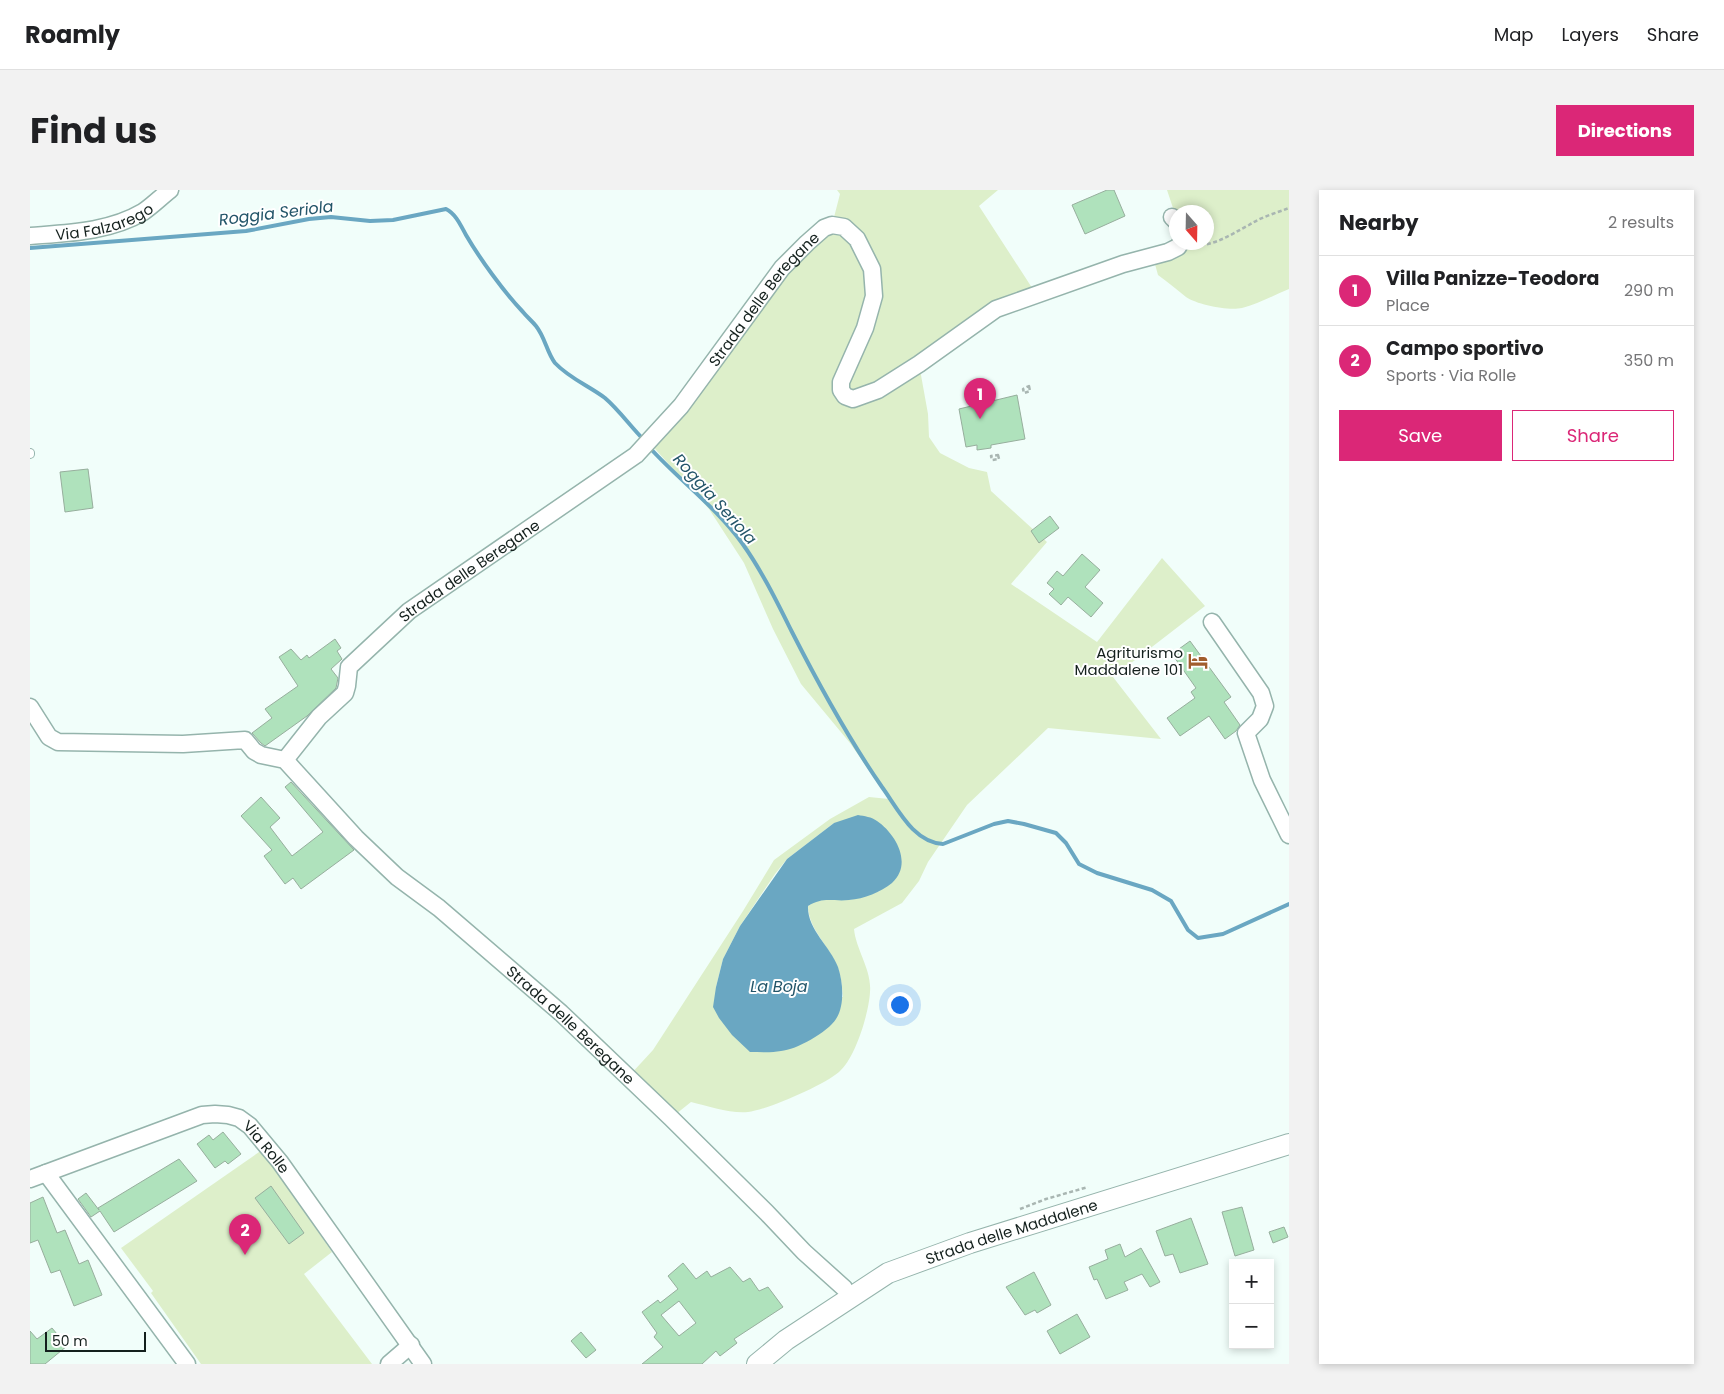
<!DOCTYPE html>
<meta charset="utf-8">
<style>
body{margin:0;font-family:Poppins,sans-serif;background:#f2f2f2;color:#202124}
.controls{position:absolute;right:15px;bottom:15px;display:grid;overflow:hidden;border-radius:0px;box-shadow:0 2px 8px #0003}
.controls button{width:45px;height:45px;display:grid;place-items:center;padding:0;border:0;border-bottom:1px solid #e0e0e0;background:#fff;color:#202124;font:25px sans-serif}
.compass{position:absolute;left:1139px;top:15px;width:45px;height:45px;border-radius:50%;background:#fff;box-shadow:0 2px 8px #0003;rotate:160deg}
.scale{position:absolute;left:15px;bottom:12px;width:101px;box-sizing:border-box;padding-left:5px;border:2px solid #14201d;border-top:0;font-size:14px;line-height:18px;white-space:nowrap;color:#14201d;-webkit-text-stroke:4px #fff;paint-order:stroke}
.you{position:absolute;left:869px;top:814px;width:18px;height:18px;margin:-12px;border:4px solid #fff;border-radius:50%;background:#1a73e8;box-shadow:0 0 0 8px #1a73e833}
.badge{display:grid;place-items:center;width:32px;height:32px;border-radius:50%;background:#db2777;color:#fff;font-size:16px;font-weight:700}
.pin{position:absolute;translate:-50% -41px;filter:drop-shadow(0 1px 2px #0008)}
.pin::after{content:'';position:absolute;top:26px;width:18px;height:15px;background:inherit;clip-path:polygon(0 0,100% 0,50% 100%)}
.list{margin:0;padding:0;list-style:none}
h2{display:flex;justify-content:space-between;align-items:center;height:65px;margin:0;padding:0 20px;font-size:21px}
h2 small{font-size:16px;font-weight:400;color:#757577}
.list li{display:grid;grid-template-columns:32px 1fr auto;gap:15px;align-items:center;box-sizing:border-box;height:70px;padding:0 20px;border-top:1px solid #e0e0e0}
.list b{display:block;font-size:19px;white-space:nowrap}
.list p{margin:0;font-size:16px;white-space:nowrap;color:#757577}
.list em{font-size:16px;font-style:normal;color:#757577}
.actions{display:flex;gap:10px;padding:15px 20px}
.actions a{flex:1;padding:11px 0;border:1px solid #db2777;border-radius:0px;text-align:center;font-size:18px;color:#db2777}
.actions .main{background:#db2777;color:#fff}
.map{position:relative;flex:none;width:1259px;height:1174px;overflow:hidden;border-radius:0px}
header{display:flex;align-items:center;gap:30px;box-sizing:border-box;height:70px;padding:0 25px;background:#fff;border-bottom:1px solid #e0e0e0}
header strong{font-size:24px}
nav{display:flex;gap:28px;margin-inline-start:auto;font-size:18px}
.intro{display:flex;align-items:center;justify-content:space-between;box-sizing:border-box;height:120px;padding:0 30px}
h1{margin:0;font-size:35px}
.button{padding:12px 22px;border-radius:0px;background:#db2777;color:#fff;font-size:18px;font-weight:700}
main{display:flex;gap:30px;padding:0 30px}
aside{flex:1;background:#fff;border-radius:0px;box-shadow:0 2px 8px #0003}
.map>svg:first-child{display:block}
.green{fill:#ddefca;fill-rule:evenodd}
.water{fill:#6aa7c2}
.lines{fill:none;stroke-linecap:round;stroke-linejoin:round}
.stream{stroke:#6aa7c2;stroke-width:4}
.building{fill:#afe2bc;stroke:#97ae9d;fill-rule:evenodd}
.service-casing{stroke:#95b4ac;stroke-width:10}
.minor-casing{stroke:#95b4ac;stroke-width:19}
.tertiary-casing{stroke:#95b4ac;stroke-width:22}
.path{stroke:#a9b6b2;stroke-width:2.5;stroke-dasharray:4 2.5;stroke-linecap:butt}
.service{stroke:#fff;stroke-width:8}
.minor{stroke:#fff;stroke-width:16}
.tertiary{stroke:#fff;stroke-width:20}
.labels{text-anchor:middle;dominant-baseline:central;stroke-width:4;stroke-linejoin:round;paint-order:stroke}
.street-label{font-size:15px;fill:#14201d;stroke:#fff}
.poi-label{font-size:15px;fill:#14201d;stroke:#fff;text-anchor:end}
.water-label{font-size:16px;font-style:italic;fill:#235569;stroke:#fff}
</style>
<header>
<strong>Roamly</strong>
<nav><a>Map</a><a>Layers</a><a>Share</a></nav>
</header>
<div class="intro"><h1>Find us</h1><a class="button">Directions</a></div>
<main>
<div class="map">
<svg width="1259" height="1174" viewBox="0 0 1259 1174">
<rect width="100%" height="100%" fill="#f1fefa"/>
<path class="green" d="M807 0H968L949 16 1006 104 889 174 898 224 899 247 910 263 939 278 957 282 961 301 1017 352 981 394 1067 452 1132 368 1175 416 1083 487 1131 549 1018 538 937 615 898 672 889 691 872 713 824 739C826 760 842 780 840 802 839 823 825 869 809 882 794 895 737 920 718 922 702 924 677 916 661 912L641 928 599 886 623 860 713 721 744 670 800 629 839 607 859 609 820 553 771 494 743 439 714 373 679 319 618 251 752 78 802 35 810 4ZM804 633 850 701 819 710H787L778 716C778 738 799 756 807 776 811 785 812 797 813 807L686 797 693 769 710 736 745 684 757 669Z
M1137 0H1259V99C1244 105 1228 114 1212 118 1198 121 1168 115 1156 107 1147 100 1138 92 1128 85L1123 67 1151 53 1176 52V22H1146V27Z
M232 960 302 1062 274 1084 342 1174H171L121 1103 123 1101 91 1058Z"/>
<path class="water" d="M828 625C834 626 842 627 847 631 866 644 883 674 862 693 851 702 834 709 819 710 803 712 794 706 778 716 777 739 800 756 808 777 813 792 815 815 806 829 798 842 766 860 751 861 741 863 730 862 720 862L702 845 689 828 683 817 686 797 693 769 710 736 757 669 804 633Z"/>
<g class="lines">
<path class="stream" d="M0 58 216 41 279 29 301 27 340 31 363 30 416 19C426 24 431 36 436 45 450 69 474 102 493 122 497 127 502 131 506 136 515 147 517 163 525 173 539 188 559 196 575 208 589 220 601 237 614 250
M620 258C650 291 686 317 712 353 732 381 747 412 762 442 789 495 818 548 852 597 868 619 883 652 913 654L964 634 978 631 994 634 1026 643 1036 653 1049 674 1067 683 1122 700 1141 711 1158 740 1168 748 1193 744 1259 714"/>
</g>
<path class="building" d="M1077 0H1084L1095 26 1055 44 1042 15Z
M987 205 995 249 961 255V258L947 260V255L936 257 929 219Z
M58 279 63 318 35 322 30 282Z
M1020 326 1029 338 1009 353 1001 341Z
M1052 364 1070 380 1055 397 1073 413 1061 427 1038 407 1031 415 1019 404 1024 399 1017 393 1027 381 1033 386Z
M305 449 311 458 307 461 312 469 301 479 308 488 306 498 277 526 235 556 231 553 222 543 242 528 235 519 268 496 249 467 261 459 271 470 277 465 279 468Z
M1160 451 1201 507 1194 512 1210 535 1206 541 1195 549 1179 526 1150 546 1137 528 1165 508 1161 502 1166 498 1142 464Z
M261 592 324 660 271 699 263 688 255 694 234 666 242 660 211 626 231 607 250 628 240 637 262 666 293 642 255 597Z
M193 942 211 964 198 974 195 971 185 978 167 954 179 945 183 950Z
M149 969 167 991 84 1042 70 1021 61 1027 48 1009 56 1003 69 1020 68 1018Z
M241 996 274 1043 259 1054 225 1008Z
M13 1007 27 1043 35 1040 49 1074 58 1070 72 1105 44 1116 30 1080 21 1083 8 1050 0 1053V1013Z
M1212 1017 1224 1060 1205 1066 1192 1022Z
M1161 1028 1178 1074 1150 1083 1143 1064 1135 1066 1126 1041Z
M1254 1037 1258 1047 1243 1053 1239 1042Z
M1090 1054 1095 1067 1111 1058 1130 1092 1120 1097 1112 1084 1094 1092 1098 1100 1076 1109 1067 1089 1064 1090 1059 1077 1078 1069 1075 1060Z
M653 1073 666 1089 677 1081 681 1087 700 1077 713 1092 720 1088 729 1101 738 1097 753 1117 704 1149 707 1153 690 1166 686 1161 672 1174H612L633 1157 624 1147 627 1143 612 1122 628 1110 630 1113 648 1099 638 1086ZM649 1111 666 1133 649 1146 631 1125Z
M1004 1082 1021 1115 1007 1123 1005 1120 995 1125 976 1097Z
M1047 1124 1060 1147 1030 1164 1017 1141Z
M22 1138 37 1156 15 1174H0V1141L7 1149Z
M551 1142 566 1160 556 1168 541 1151Z"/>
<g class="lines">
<defs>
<path id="service" d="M0 263V264"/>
<g id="minor">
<path d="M1142 27 1146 31"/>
<path id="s1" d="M0 46C38 43 79 42 113 22 122 16 131 7 140 0"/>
<path d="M1182 432 1231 503 1235 516 1230 529 1216 543 1232 590 1259 645"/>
<path id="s2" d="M0 517 19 547 28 552 153 554 215 550 224 561 231 565 255 570 326 648 367 687 409 718 531 823 641 928 737 1023 774 1062 814 1098 820 1108"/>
<path id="s3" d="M255 570 289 527 315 503 317 496 319 477 379 421 606 265 651 216 752 78 777 53 794 38 802 35 814 37 827 49 842 79 844 106 835 138 811 192V200L815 206 823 209 848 200 889 174 966 119 1093 74 1138 62 1148 57 1151 52"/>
<path d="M16 983 157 1174"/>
<path id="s4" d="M0 989 172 925 185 924 198 925 209 928 220 936 250 972 393 1174"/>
<path d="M359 1174 381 1155"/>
</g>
<g id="tertiary">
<path id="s5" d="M727 1174 756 1150 858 1083 940 1053 1259 954"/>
</g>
</defs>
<use href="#service" class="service-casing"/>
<use href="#minor" class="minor-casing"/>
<use href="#tertiary" class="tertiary-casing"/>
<path class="path" d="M1164 56C1186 55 1200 45 1219 35 1231 27 1246 23 1259 18
M999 196 1000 201 994 203 993 199Z
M968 265 969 269 962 270 961 266Z
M990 1019 1016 1009 1058 997"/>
<use href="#service" class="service"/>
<use href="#minor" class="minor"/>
<use href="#tertiary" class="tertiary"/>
</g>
<defs>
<symbol id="hotel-bare" viewBox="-9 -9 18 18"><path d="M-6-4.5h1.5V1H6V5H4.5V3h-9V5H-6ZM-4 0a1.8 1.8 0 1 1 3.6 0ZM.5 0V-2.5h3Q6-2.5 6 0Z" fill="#a15d2d" stroke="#fff" stroke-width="2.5" paint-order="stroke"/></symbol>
</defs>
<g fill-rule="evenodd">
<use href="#hotel-bare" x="1154" y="457" width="28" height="28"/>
</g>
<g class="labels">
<g class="street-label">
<text stroke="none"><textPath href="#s1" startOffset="76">Via Falzarego</textPath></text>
<text stroke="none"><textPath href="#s3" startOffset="676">Strada delle Beregane</textPath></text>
<text stroke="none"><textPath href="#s3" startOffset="271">Strada delle Beregane</textPath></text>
<text stroke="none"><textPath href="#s2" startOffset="670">Strada delle Beregane</textPath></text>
<text stroke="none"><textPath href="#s4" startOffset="261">Via Rolle</textPath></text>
<text stroke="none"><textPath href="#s5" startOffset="290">Strada delle Maddalene</textPath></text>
</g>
<g class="poi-label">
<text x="1153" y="462">Agriturismo<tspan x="1153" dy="17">Maddalene 101</tspan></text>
</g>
<g class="water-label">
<text transform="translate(246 23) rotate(-7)">Roggia Seriola</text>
<text transform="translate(685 309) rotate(48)">Roggia Seriola</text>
<text x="749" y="796">La Boja</text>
</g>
</g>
</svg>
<div class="controls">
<button>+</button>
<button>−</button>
</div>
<svg class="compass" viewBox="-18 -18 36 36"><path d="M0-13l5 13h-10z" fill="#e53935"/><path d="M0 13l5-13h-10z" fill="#757577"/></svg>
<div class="scale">50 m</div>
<div class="you"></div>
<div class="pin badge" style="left:950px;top:229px">1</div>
<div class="pin badge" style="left:215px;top:1065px">2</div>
</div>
<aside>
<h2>Nearby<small>2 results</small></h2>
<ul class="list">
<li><span class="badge">1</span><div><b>Villa Panizze-Teodora</b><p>Place</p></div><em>290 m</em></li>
<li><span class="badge">2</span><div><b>Campo sportivo</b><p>Sports · Via Rolle</p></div><em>350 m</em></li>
</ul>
<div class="actions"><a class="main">Save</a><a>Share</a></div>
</aside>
</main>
